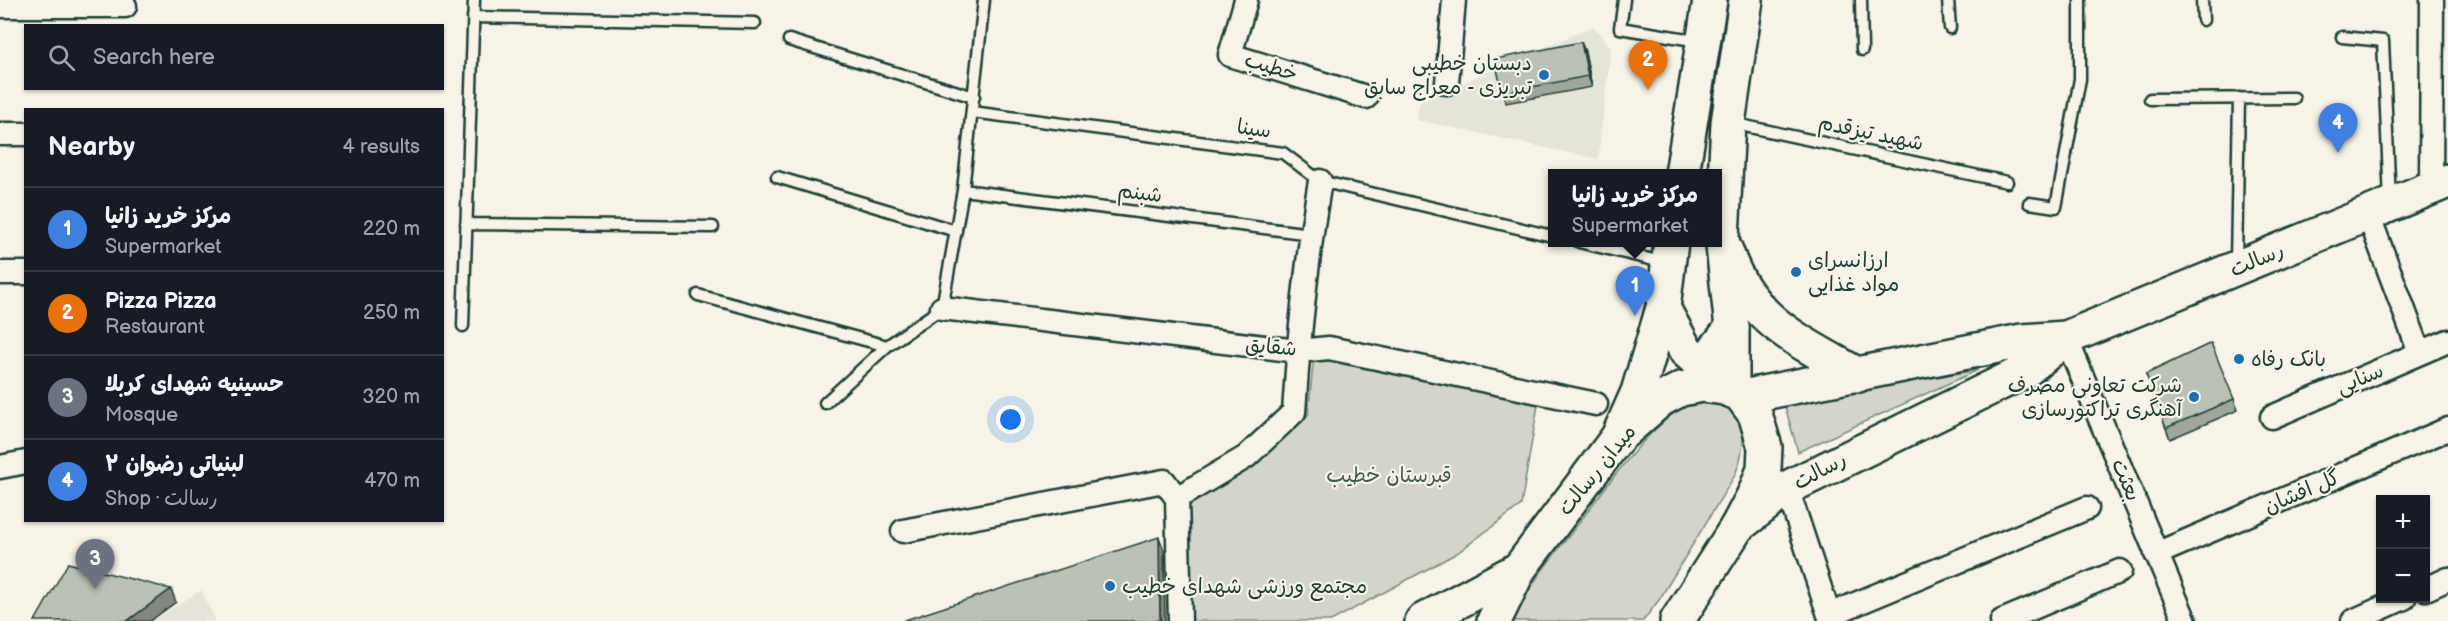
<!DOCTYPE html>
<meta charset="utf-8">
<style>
body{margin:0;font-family:"Balsamiq Sans","Playpen Sans Arabic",sans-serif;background:#20242c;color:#f1f3f6}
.controls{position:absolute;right:18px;bottom:18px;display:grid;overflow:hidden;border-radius:0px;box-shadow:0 2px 4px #0004}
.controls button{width:54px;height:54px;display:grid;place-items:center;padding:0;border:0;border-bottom:2px solid #363941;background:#171b24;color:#f1f3f6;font:30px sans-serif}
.you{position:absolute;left:1011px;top:420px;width:21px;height:21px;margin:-15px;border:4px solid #fff;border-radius:50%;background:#1a73e8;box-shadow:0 0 0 9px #1a73e833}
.badge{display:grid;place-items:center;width:39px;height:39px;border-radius:50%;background:#2563eb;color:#fff;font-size:20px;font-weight:700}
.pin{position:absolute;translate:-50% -50px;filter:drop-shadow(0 2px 3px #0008)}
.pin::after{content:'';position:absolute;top:32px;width:21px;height:18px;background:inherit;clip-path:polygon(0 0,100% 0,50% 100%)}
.popup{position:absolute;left:1548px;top:169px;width:174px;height:78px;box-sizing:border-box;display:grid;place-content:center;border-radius:0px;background:#171b24;filter:drop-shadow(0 2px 4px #0005);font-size:20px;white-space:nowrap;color:#9ea1a6}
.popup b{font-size:22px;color:#f1f3f6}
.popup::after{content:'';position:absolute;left:50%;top:100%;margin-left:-12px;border:12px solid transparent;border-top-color:#171b24}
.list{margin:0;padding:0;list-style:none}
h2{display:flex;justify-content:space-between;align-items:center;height:78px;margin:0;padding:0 24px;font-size:26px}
h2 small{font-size:20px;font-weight:400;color:#9ea1a6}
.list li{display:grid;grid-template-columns:39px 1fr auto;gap:18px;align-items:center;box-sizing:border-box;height:84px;padding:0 24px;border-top:2px solid #363941}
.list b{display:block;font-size:22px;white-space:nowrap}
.list p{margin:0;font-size:20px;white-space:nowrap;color:#9ea1a6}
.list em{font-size:20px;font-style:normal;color:#9ea1a6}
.icon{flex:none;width:33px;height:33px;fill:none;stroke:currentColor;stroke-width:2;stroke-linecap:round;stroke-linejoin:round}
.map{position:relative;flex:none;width:2448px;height:621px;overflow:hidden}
.search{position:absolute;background:#171b24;box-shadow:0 2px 4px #0004;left:24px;top:24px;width:420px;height:66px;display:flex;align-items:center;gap:15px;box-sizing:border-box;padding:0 21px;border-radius:0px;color:#9ea1a6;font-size:22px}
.panel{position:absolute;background:#171b24;box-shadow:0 2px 4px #0004;left:24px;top:108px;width:420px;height:414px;border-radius:0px}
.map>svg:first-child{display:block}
.built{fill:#e5e4d9}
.green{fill:#d3d5ca;stroke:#79897f;stroke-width:1.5}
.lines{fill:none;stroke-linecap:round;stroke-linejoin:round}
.lane-casing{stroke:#1f3d34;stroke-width:15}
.street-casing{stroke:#1f3d34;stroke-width:27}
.primary-casing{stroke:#1f3d34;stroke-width:38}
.highway-casing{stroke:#1f3d34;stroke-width:38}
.lane{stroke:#f7f3e8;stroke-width:10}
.street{stroke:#f7f3e8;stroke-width:22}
.primary{stroke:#f7f3e8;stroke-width:33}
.highway{stroke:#f7f3e8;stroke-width:33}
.wall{fill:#a1a69d;stroke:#1f3d34;stroke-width:1.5}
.shaded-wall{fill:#83877f;stroke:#1f3d34;stroke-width:1.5}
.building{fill:#bbc1b6;stroke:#1f3d34;stroke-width:1.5}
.poi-dot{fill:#1f6fb2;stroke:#f7f3e8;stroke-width:2}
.labels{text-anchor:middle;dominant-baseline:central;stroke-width:4.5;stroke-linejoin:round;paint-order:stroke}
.poi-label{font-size:21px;fill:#1f3d34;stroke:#f7f3e8;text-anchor:start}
.street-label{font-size:21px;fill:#1f3d34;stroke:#f7f3e8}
.park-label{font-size:21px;fill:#435b52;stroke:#f7f3e8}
</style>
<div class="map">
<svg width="2448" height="621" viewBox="0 0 2448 621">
<rect width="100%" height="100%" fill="#f7f3e8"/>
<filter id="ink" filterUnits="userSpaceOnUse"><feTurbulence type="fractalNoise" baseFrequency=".0167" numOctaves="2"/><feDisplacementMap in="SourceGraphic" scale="12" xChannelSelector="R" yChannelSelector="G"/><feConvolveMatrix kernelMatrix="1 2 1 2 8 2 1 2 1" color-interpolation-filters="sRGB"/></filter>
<g filter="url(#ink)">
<path class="built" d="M1593 26 1611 48 1598 159 1416 120 1420 102Z
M201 590 216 621H152Z"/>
<path class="green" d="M1314 355 1538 405 1521 505 1457 553 1331 621H1187L1186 502 1251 462 1308 415Z
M1978 370 1798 452 1784 403Z
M1694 399C1744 398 1751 435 1735 475L1659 600 1643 621H1514C1526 587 1554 556 1575 528 1611 482 1643 430 1694 399Z"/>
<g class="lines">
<defs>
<path id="lane" d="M1624 0 1620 28 1699 41
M1861 0 1862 50
M1948 0 1950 28
M2202 0 2203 20
M473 17 755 23
M2342 37 2383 41 2390 202
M789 40 974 97
M2150 99 2294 98
M972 112 1283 153 1320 181 1552 236
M1731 123 2007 182
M777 177 956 231
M963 190 1311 234
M2029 203 2056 207 2080 79V0
M466 224 713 227
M1579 242 1666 263
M2236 263 2239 98
M698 295 887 346
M463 326 474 0
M825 403 887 346 942 308 963 190 984 0"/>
<path id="street" d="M1246 0 1230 55 1366 97
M0 6H125
M1447 83 1454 0
M0 134H26
M2431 188 2432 0
M2368 214 2420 353
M0 273H26
M942 308 1298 351 1329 348 1596 404
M2066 338 2185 621
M2272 417 2448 341
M0 467 26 462
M1787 488 1829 615 2087 508
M903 531 1164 481 1177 498
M2156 554 2448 429
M2426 589 2448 579
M1180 621 1177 498 1246 457 1294 412C1299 334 1307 257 1320 181
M2002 621 2120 571
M2353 621 2404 598"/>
<path id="primary" d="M1726 251C1749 321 1800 341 1858 375
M1663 308 1686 351 1693 357H1709L1732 328
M1732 390V328
M1743 397 2022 341 2066 338
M1618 437 1638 392 1663 308
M1737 527 1787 488 2025 371 2066 338 2448 181
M1422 621 1519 569"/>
<path id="highway" d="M1682 174 1710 0
M1663 308 1671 242
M1732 328 1722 237 1728 123 1746 0
M1494 621 1519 569 1618 437 1660 400 1681 389 1702 385 1724 388 1740 394 1755 414 1765 447 1764 469 1755 493 1737 527 1677 621"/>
</defs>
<use href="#lane" class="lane-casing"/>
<use href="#street" class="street-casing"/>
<use href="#primary" class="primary-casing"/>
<use href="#highway" class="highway-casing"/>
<use href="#lane" class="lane"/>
<use href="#street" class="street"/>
<use href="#primary" class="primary"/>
<use href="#highway" class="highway"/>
</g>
<path class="wall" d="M1581 42 1585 52 1592 87 1506 103 1502 93Z
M2146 374 2234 399 2238 410 2170 439Z"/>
<path class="shaded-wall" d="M1581 42 1585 52 1592 87 1588 76Z
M1159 537 1164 550 1165 621H1161L1160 619Z
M171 589 176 602 150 621H127Z"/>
<path class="building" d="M1581 42 1588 76 1502 93 1495 59Z
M2211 343 2234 399 2166 428 2146 374Z
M1159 537 1160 619 1156 621H902Z
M68 563 171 589 127 621H35Z"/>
</g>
<g class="poi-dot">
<circle cx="1544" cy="75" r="6"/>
<circle cx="1796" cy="272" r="6"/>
<circle cx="2239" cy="359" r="6"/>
<circle cx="2194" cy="397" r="6"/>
<circle cx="1110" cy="586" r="6"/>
</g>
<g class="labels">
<g class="poi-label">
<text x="1532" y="63" text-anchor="end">دبستان خطیبی<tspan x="1532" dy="24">تبریزی - معراج سابق</tspan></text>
<text x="1808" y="260">ارزانسرای<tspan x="1808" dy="24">مواد غذایی</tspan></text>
<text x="2251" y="359">بانک رفاه</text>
<text x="2182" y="385" text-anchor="end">شرکت تعاونی مصرف<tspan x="2182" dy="24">آهنگری تراکتورسازی</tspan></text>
<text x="1122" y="586">مجتمع ورزشی شهدای خطیب</text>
</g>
<g class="street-label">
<text transform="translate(1271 67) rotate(17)">خطیب</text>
<text transform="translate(1254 129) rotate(8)">سینا</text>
<text transform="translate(1871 133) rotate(12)">شهید تیزقدم</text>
<text transform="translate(1140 193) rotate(7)">شبنم</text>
<text transform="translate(2257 260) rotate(-23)">رسالت</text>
<text transform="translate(1271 347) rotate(5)">شقایق</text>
<text transform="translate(2360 379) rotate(-23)">سنایی</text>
<text transform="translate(1597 470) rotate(-51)">میدان رسالت</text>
<text transform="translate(1820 471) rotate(-28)">رسالت</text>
<text transform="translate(2126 480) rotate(67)">بعثت</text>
<text transform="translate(2302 492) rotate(-23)">گل افشان</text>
</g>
<g class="park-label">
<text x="1389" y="475">قبرستان خطیب</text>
</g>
</g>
</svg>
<div class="controls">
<button>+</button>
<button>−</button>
</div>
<div class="you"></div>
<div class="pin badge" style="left:1635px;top:316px;background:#3f7fe0">1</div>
<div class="popup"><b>مرکز خرید زانیا</b>Supermarket</div>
<div class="pin badge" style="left:1648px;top:90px;background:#e8710a">2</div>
<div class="pin badge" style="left:95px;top:589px;background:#6b7280">3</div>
<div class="pin badge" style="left:2338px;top:153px;background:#3f7fe0">4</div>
<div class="search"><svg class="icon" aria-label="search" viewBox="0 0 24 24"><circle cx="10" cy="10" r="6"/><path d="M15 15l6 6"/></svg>Search here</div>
<section class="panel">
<h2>Nearby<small>4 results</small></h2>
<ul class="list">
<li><span class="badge" style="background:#3f7fe0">1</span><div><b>مرکز خرید زانیا</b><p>Supermarket</p></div><em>220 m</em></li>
<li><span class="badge" style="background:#e8710a">2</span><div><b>Pizza Pizza</b><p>Restaurant</p></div><em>250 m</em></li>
<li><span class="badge" style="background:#6b7280">3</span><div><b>حسینیه شهدای کربلا</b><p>Mosque</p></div><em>320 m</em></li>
<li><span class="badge" style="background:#3f7fe0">4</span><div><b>لبنیاتی رضوان ۲</b><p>Shop · رسالت</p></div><em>470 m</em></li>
</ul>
</section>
</div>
